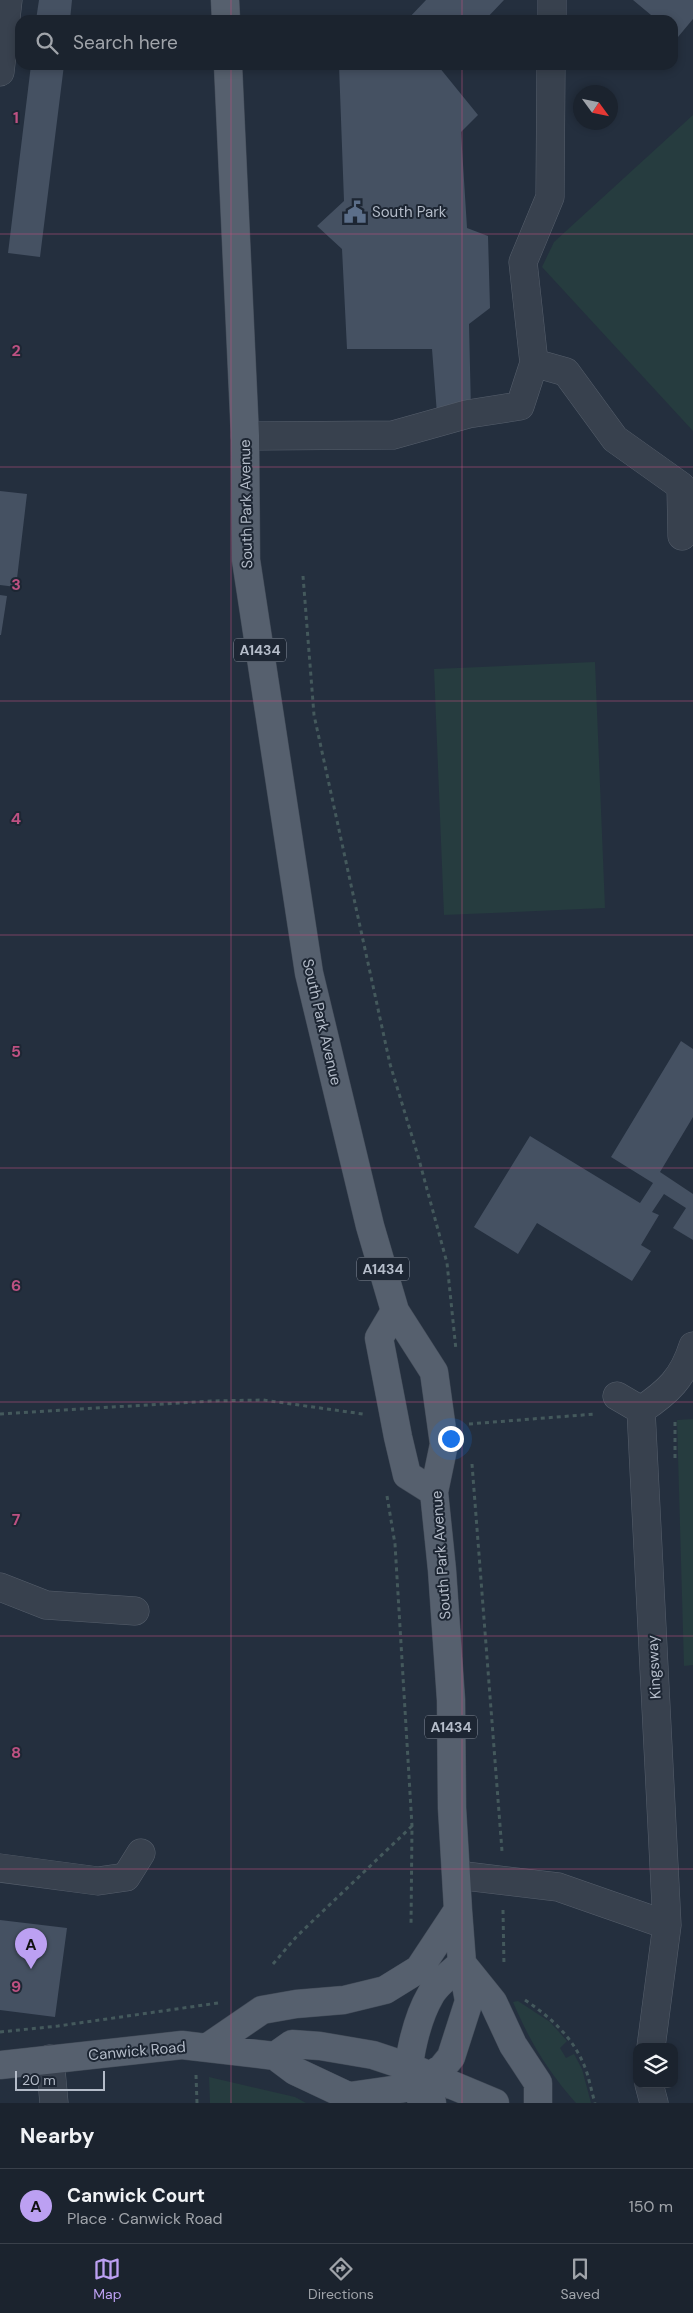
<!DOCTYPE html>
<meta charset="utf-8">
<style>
body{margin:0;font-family:"DM Sans",sans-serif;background:#242b36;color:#f1f3f6}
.controls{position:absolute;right:15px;bottom:15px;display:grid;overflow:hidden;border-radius:10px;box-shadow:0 2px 8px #0003}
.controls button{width:45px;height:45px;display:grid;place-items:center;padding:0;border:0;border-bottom:1px solid #39404a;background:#1b232e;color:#f1f3f6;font:25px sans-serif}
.compass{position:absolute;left:573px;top:85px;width:45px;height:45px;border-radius:50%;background:#1b232e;box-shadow:0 2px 8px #0003;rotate:123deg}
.scale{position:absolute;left:15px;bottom:12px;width:90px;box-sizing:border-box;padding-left:5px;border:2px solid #b4bcc9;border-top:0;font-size:14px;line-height:18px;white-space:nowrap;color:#b4bcc9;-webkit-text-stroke:4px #1d2633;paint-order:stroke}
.you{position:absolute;left:450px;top:1438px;width:18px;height:18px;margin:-12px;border:4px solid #fff;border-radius:50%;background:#1a73e8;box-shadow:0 0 0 8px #1a73e833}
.badge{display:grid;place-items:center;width:32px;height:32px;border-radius:50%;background:#bca0f2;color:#111;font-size:16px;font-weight:700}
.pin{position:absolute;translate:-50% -41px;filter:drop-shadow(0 1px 2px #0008)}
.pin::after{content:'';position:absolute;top:26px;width:18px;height:15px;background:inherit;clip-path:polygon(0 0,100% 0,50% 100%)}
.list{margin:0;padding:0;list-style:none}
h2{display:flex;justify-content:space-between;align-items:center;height:65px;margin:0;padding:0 20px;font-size:21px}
h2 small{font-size:16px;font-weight:400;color:#a0a4aa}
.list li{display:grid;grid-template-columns:32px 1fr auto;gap:15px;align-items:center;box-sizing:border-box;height:75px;padding:0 20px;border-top:1px solid #39404a}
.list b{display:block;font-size:19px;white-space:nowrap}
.list p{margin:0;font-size:16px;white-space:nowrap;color:#a0a4aa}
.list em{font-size:16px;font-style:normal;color:#a0a4aa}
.icon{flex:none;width:28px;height:28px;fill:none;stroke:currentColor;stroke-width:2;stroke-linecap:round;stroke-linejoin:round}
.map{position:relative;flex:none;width:693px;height:2103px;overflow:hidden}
.search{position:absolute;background:#1b232e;box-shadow:0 2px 8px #0003;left:15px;right:15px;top:15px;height:55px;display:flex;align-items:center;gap:12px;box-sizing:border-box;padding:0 18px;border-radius:15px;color:#a0a4aa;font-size:19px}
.sheet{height:140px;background:#1b232e}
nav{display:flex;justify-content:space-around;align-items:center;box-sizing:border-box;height:70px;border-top:1px solid #39404a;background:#1b232e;font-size:14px;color:#a0a4aa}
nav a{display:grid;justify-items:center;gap:2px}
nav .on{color:#bca0f2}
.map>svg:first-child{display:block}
.green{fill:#263c3f}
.building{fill:#455162}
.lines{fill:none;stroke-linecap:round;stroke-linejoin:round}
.minor-casing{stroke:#565f6c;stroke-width:29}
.major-casing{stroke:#414a57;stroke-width:29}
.path{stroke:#44595c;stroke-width:3;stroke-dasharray:4 4;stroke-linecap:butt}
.minor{stroke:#38414e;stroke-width:28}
.major{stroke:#56606e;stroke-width:28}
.grid{fill:none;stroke:#bd5182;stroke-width:1;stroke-opacity:0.55}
.labels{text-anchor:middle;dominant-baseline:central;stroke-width:4;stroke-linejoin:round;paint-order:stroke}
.shield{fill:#1d2633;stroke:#878f9c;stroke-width:1}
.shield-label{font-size:14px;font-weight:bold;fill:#b4bcc9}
.poi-label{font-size:15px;fill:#b4bcc9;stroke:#1d2633;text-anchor:start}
.street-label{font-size:15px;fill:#b4bcc9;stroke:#1d2633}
.grid-label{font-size:16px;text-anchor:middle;font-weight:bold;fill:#bd5182;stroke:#1d2633;stroke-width:4;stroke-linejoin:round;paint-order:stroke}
</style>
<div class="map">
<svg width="693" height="2103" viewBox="0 0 693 2103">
<rect width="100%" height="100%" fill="#242f3e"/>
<path class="green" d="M693 115V431L542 267 554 242Z
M595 662 605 908 444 915 434 669Z
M693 1419V1665L684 1666 677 1420Z
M518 2001 550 2022 567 2041 560 2048 566 2058 574 2054 582 2069 591 2103H576C548 2072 529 2040 513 2002Z
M209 2077 295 2097 306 2103H210Z"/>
<path class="building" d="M39 0H72L70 20H36Z
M426 0H504L485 20H407Z
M633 0H693V19L678 37 673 34V20H657Z
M31 65H64L40 257 8 253Z
M339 65H441L439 67 478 115 461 132 467 228 488 236 490 308 469 324 471 411 437 414 432 349H347L342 249 317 226 344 201Z
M0 491 27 494 16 587 0 585Z
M0 595 7 596 1 635H0Z
M681 1041 693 1049V1117L660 1172 693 1194V1240L673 1228 686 1208 664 1194 652 1212 659 1215 641 1245 651 1251 632 1281 537 1223 518 1254 474 1227 530 1136 640 1203 653 1183 611 1157Z
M0 1920 67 1928 55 2017 0 2010Z"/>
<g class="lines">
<defs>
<path id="minor" d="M552 20V0
M0 72 8 0
M534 363 523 262 550 197 551 65
M245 436 393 435 468 414 520 406 534 363 566 372 615 439 681 486 682 536
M617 1396 641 1410C668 1392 683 1378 693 1346
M641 1410 667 1925 651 2047
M0 1587 46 1605 135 1611
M0 1868 98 1881 126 1877 141 1853
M457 1875 558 1887 667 1925
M50 2059 54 2103
M649 2084 654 2103"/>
<path id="major" d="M225 0 226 20
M228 65 245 436 246 560 309 973 370 1226 395 1311 434 1372 444 1444 434 1492 442 1570 451 1700 452 1808 458 1910 462 1963 469 2001 451 2057 442 2068 427 2078 406 2088 350 2096
M395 1311 379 1338 398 1437 407 1475 434 1492
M464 1966 493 2002 513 2045 538 2083V2103
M208 2047 262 2010 296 2004 344 2000 385 1990 419 1969 458 1910
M275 2056 292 2044 320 2046 373 2055 409 2067 495 2103
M0 2065 182 2045 275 2056 295 2071 363 2103
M432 2103C425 2099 415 2093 412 2086 403 2066 419 2015 430 1996 436 1984 452 1973 462 1963"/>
</defs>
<use href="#minor" class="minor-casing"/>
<use href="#major" class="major-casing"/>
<path class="path" d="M303 576 314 715 390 1064 418 1156 447 1263 456 1350
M0 1414 211 1401 263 1400 363 1414
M675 1422V1461
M469 1424 595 1414
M472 1464 502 1851
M387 1496 395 1544 412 1826 411 1926
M503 1910 504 1966
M273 1964 297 1936 412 1826
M525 2000C553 2019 576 2040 587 2073 590 2083 592 2093 595 2103
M0 2032 58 2026 218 2003
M196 2075 197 2103"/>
<use href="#minor" class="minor"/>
<use href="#major" class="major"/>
</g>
<path class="grid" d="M231 0V20M462 0V20M231 65V2103M462 65V2103M0 234H693M0 467H693M0 701H693M0 935H693M0 1168H693M0 1402H693M0 1636H693M0 1869H693"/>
<defs>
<symbol id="civic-bare" viewBox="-9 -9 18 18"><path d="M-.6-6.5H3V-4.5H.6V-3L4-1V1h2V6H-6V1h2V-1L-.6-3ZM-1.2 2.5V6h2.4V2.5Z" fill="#5c6f8a" stroke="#1d2633" stroke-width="2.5" paint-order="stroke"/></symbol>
</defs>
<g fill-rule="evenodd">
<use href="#civic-bare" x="339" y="196" width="32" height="32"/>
</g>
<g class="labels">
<g class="shield">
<rect x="234" y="638.5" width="52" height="23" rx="4"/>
<rect x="357" y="1257.5" width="52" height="23" rx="4"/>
<rect x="425" y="1715.5" width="52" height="23" rx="4"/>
</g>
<g class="shield-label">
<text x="260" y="650">A1434</text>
<text x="383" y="1269">A1434</text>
<text x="451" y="1727">A1434</text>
</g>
<g class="poi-label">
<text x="372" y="212">South Park</text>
</g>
<g class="street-label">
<text transform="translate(246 504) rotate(-91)">South Park Avenue</text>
<text transform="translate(322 1022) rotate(77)">South Park Avenue</text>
<text transform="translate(441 1555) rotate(-94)">South Park Avenue</text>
<text transform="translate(654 1667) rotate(-93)">Kingsway</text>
<text transform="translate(137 2051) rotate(-5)">Canwick Road</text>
</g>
</g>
<g class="grid-label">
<text x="16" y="123">1</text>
<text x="16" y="356">2</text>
<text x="16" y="590">3</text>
<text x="16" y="824">4</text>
<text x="16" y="1057">5</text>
<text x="16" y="1291">6</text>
<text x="16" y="1525">7</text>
<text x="16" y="1758">8</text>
<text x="16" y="1992">9</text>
</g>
</svg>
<div class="controls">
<button><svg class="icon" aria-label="layers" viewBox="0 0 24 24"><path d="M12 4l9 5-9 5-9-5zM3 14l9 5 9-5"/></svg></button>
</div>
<svg class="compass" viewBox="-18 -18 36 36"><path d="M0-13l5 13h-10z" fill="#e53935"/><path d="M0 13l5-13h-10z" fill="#a0a4aa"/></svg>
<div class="scale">20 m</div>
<div class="you"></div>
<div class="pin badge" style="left:31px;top:1969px">A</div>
<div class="search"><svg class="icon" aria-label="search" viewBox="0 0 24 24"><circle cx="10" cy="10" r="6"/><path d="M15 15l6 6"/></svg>Search here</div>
</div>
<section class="sheet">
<h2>Nearby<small></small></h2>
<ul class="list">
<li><span class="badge">A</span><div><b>Canwick Court</b><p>Place · Canwick Road</p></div><em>150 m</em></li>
</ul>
</section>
<nav>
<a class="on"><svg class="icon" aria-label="map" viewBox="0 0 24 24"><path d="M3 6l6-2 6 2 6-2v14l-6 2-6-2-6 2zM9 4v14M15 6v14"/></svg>Map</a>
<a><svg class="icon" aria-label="directions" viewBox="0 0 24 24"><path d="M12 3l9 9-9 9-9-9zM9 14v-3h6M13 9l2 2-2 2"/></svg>Directions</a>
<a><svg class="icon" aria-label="saved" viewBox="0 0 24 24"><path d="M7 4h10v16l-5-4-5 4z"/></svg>Saved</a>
</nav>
